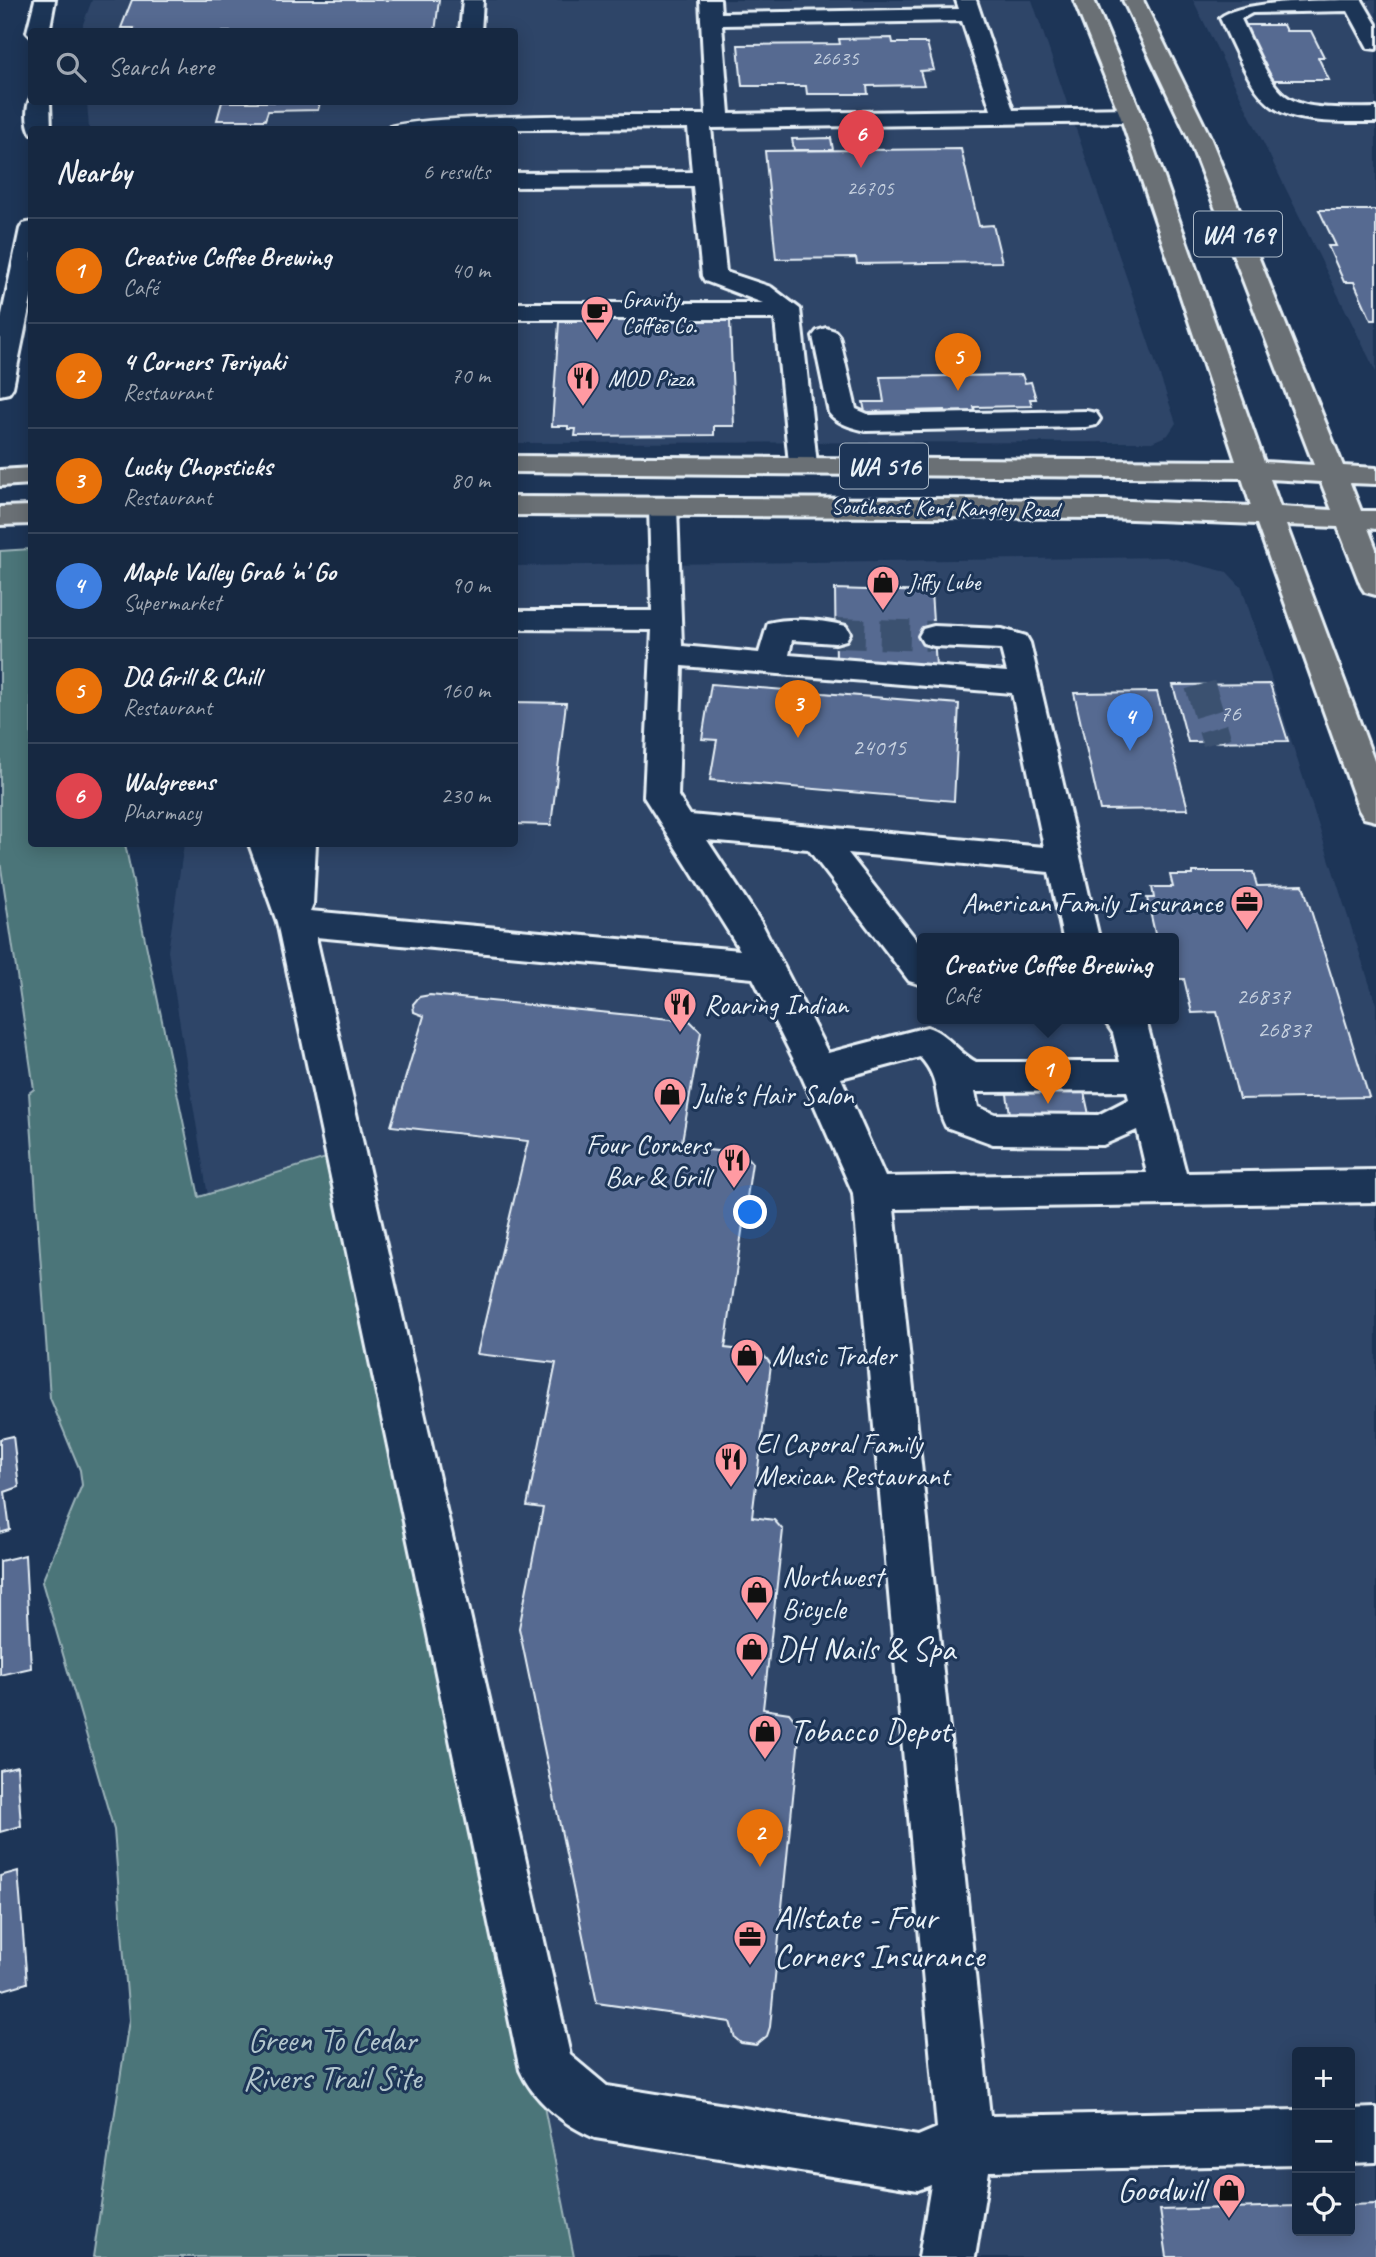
<!DOCTYPE html>
<meta charset="utf-8">
<style>
body{margin:0;font-family:Caveat,sans-serif;background:#1f3048;color:#f1f3f6}
.controls{position:absolute;right:21px;bottom:21px;display:grid;overflow:hidden;border-radius:7px;box-shadow:0 4px 18px #0003}
.controls button{width:63px;height:63px;display:grid;place-items:center;padding:0;border:0;border-bottom:2px solid #35445a;background:#162841;color:#f1f3f6;font:35px sans-serif}
.you{position:absolute;left:751px;top:1213px;width:24px;height:24px;margin:-18px;border:5px solid #fff;border-radius:50%;background:#1a73e8;box-shadow:0 0 0 10px #1a73e833}
.badge{display:grid;place-items:center;width:46px;height:46px;border-radius:50%;background:#db2777;color:#fff;font-size:23px;font-weight:700}
.pin{position:absolute;translate:-50% -58px;filter:drop-shadow(0 2px 4px #0008)}
.pin::after{content:'';position:absolute;top:37px;width:24px;height:21px;background:inherit;clip-path:polygon(0 0,100% 0,50% 100%)}
.popup{position:absolute;left:917px;top:933px;width:262px;height:91px;box-sizing:border-box;display:grid;place-content:center;border-radius:7px;background:#162841;filter:drop-shadow(0 2px 5px #0005);font-size:23px;white-space:nowrap;color:#9ea6b1}
.popup b{font-size:26px;color:#f1f3f6}
.popup::after{content:'';position:absolute;left:50%;top:100%;margin-left:-14px;border:14px solid transparent;border-top-color:#162841}
.list{margin:0;padding:0;list-style:none}
h2{display:flex;justify-content:space-between;align-items:center;height:91px;margin:0;padding:0 28px;font-size:30px}
h2 small{font-size:23px;font-weight:400;color:#9ea6b1}
.list li{display:grid;grid-template-columns:46px 1fr auto;gap:21px;align-items:center;box-sizing:border-box;height:105px;padding:0 28px;border-top:2px solid #35445a}
.list b{display:block;font-size:26px;white-space:nowrap}
.list p{margin:0;font-size:23px;white-space:nowrap;color:#9ea6b1}
.list em{font-size:23px;font-style:normal;color:#9ea6b1}
.icon{flex:none;width:38px;height:38px;fill:none;stroke:currentColor;stroke-width:2;stroke-linecap:round;stroke-linejoin:round}
.map{position:relative;flex:none;width:1376px;height:2257px;overflow:hidden}
.search{position:absolute;background:#162841;box-shadow:0 4px 18px #0003;left:28px;top:28px;width:490px;height:77px;display:flex;align-items:center;gap:18px;box-sizing:border-box;padding:0 24px;border-radius:7px;color:#9ea6b1;font-size:26px}
.panel{position:absolute;background:#162841;box-shadow:0 4px 18px #0003;left:28px;top:126px;width:490px;height:721px;border-radius:7px}
.map>svg:first-child{display:block}
.built{fill:#2e4568;fill-rule:evenodd}
.green{fill:#4c7479;stroke:#9ab2b8;stroke-width:2}
.building{fill:#576a91;stroke:#e8f1f8;stroke-width:2}
.lines{fill:none;stroke-linecap:round;stroke-linejoin:round}
.minor-tunnel{stroke:#3b516f;stroke-width:30;stroke-dasharray:30 15;stroke-linecap:butt}
.minor-casing{stroke:#e8f1f8;stroke-width:6}
.major-casing{stroke:#e8f1f8;stroke-width:6}
.minor{fill:#1d3557;fill-rule:evenodd}
.major{fill:#6a7074;fill-rule:evenodd}
.labels{text-anchor:middle;dominant-baseline:central;stroke-width:6;stroke-linejoin:round;paint-order:stroke}
.far-number-label{font-size:21px;fill:#c4cfde}
.far-poi-label{font-size:23px;fill:#e8f1f8;stroke:#1d3557;text-anchor:start}
.far-street-label{font-size:23px;fill:#e8f1f8;stroke:#1d3557}
.number-label{font-size:24px;fill:#c4cfde}
.shield{fill:#1d3557;stroke:#abb9c8;stroke-width:2}
.shield-label{font-size:26px;font-weight:bold;fill:#e8f1f8}
.poi-label{font-size:28px;fill:#e8f1f8;stroke:#1d3557;text-anchor:start}
.near-poi-label{font-size:33px;fill:#e8f1f8;stroke:#1d3557;text-anchor:start}
.near-park-label{font-size:33px;fill:#b1c5cc;stroke:#1d3557}
</style>
<div class="map">
<svg width="1376" height="2257" viewBox="0 0 1376 2257">
<rect width="100%" height="100%" fill="#1d3557"/>
<filter id="ink" filterUnits="userSpaceOnUse"><feTurbulence type="fractalNoise" baseFrequency=".0143" numOctaves="2"/><feDisplacementMap in="SourceGraphic" scale="14" xChannelSelector="R" yChannelSelector="G"/><feConvolveMatrix kernelMatrix="1 2 1 2 8 2 1 2 1" color-interpolation-filters="sRGB"/></filter>
<g filter="url(#ink)">
<path class="built" d="M92 0H1032L1176 423 1168 435 1152 442 515 443 514 130 89 129 87 102H514V32H83V24Z
M1193 0H1376V372Z
M1166 557 1227 572 1242 588 1376 1004V2257H381L168 951 184 844H514L515 566ZM922 938H1174V1018H922ZM1297 2052H1350V2231H1297Z"/>
<path class="green" d="M31 549 32 844H125L199 1197 339 1154 455 1660 574 2257H93L129 2020 114 1830 42 1582 82 1485 80 1470 50 1398 29 1093 34 1089 0 861V551Z"/>
<path class="building" d="M132 0H439L435 32H133L134 28H121Z
M1244 25H1283L1286 31H1311L1324 57H1318L1329 80H1270Z
M892 38 893 43H927L934 70 920 71 924 85 867 86 868 94H807L806 86H742L738 45 840 44 839 39Z
M222 102H348H320L318 110 268 111 265 120H217Z
M831 138 833 150H794L792 139Z
M961 149 979 226 993 225 1002 262 857 264 856 258 776 259 765 151Z
M1319 210H1376V320H1371L1354 282H1344L1328 246H1336Z
M571 318H712V321H730L734 426H714V435L575 436 576 429H568V426H552L559 322H571Z
M1022 375 1025 383 1031 382 1036 399H1030L1032 406 974 407 976 416H946L945 410 865 412 863 402H884L880 377Z
M835 589 931 592 936 666 836 663Z
M711 684 959 704 954 801 710 780 717 740 702 739Z
M1270 684 1288 741 1188 742 1173 685Z
M1157 692 1188 809 1100 810 1074 693Z
M514 702 566 703 551 825 514 824Z
M1193 872H1253L1257 886 1303 885 1369 1097 1239 1099 1217 1012 1192 1013 1184 979H1174V938H1156L1147 898H1154L1152 887H1173L1170 875H1193Z
M430 995 690 1021 701 1032 681 1147 744 1154 752 1163 725 1348 761 1352 771 1364 752 1517 774 1520 783 1530 763 1709 789 1713 800 1727 770 2027 767 2036 756 2045 741 2043 735 2038 730 2022 597 2003 519 1628 543 1508 527 1506 556 1363 477 1354 528 1141 391 1126 424 1016 414 1012 413 1004 419 997Z
M1083 1087 1090 1119 1011 1120 1006 1088Z
M13 1436 19 1487 5 1492 10 1530 0 1533V1439Z
M25 1555 31 1668 0 1675V1561Z
M17 1766 21 1826 0 1832V1770Z
M18 1871 27 1983 0 1991V1876Z
M1376 2204V2257H1167L1160 2210 1297 2206V2231H1350V2205Z"/>
<g class="lines">
<path class="minor-tunnel" d="M835 633 934 636
M1200 685 1217 742"/>
<defs>
<path id="minor" d="M35 0H55L49 32H32V37L27 32Z
M463 0H483L481 32H460Z
M700 0H720L721 13 959 9 956 0H976L1013 110 1131 108 1142 115 1131 122 711 128 726 272 771 287 800 309 817 464 813 470 803 472 793 470 789 464 775 319H514V303H763L705 281 702 276 693 186 514 187V173L692 172 688 128 383 130C395 113 668 115 706 115ZM962 21 991 110 729 114 722 25Z
M1362 0 1376 24V49L1368 48 1348 11 1252 13 1241 19C1282 105 1276 110 1376 108V122C1264 123 1265 115 1220 18 1239 0 1329 0 1362 0Z
M32 97V102H50L51 130H32V134C26 125 25 105 32 97Z
M32 222V294L13 387 9 393 0 395V324L20 229 23 224Z
M826 328 835 331 839 336 856 409 870 415 1086 411 1096 413 1100 419 1096 425 1086 427 866 431C854 428 837 424 829 413L813 336 817 331Z
M663 498 673 501 677 507 682 646 759 653 768 623C791 617 823 620 846 626L850 633 846 640 835 643 792 640 789 655 1007 672 1001 649 934 646 923 643 919 636 923 629 934 626 1002 629 1026 636 1030 643 1099 938H1063L1049 872 848 853 922 947V985L909 981 808 849 707 840 762 924 828 1053 927 1027C947 1033 957 1052 976 1062H1120L1113 1033 1103 1018H1143L1148 1028 1186 1173 1376 1170V1202L894 1209 990 2116 1297 2110V2164L989 2171 975 2257H919L931 2185 918 2190 595 2138C565 2126 533 2100 520 2070L277 922 249 844H316L313 904 310 911 740 950 644 797 652 630 514 629V611H652L649 507 653 501ZM682 666 1012 693 1044 847 690 815 678 796ZM316 937 753 978 799 1070 853 1193 937 2128 918 2136 607 2086 570 2055ZM920 1057C943 1082 932 1099 946 1127L993 1144 1103 1145 1137 1130 1147 1173 885 1177 841 1078ZM1127 1091 1129 1099 1098 1115 995 1114 978 1107 975 1092Z
M1376 2108V2162L1350 2163V2109Z"/>
<path id="major" d="M1074 0H1094L1142 115 1264 462 1314 465 1188 137 1123 0H1143L1210 137 1343 466 1376 468V484L1350 483 1361 511H1376V529L1368 528 1376 549V595L1365 592 1361 586 1338 527 1286 525 1376 766V821L1364 818 1359 810 1257 524 1106 518 514 515V497L1106 500 1251 506 1242 478 514 472V456L1236 461 1120 115ZM1270 479 1321 482 1332 510 1280 507Z
M32 468V484L0 486V470Z
M32 506V524L0 525V507Z"/>
</defs>
<use href="#minor" class="minor-casing"/>
<use href="#major" class="major-casing"/>
<use href="#minor" class="minor"/>
<use href="#major" class="major"/>
</g>
</g>
<defs>
<symbol id="cafe-pin" viewBox="-11 -11 22 30"><path d="M0 17L-7.5 6A9.5 9.5 0 1 1 7.5 6Z" fill="#ff9aa2" stroke="#1d3557"/><path d="M-5.5-4.5H6V0H3Q3 3.5 0 3.5H-2.5Q-5.5 3.5-5.5 0ZM3-3.2v2h1.7v-2ZM-6 4.5H4V6H-6Z" fill="#111"/></symbol>
<symbol id="restaurant-pin" viewBox="-11 -11 22 30"><path d="M0 17L-7.5 6A9.5 9.5 0 1 1 7.5 6Z" fill="#ff9aa2" stroke="#1d3557"/><path d="M-5-6h1v4h1v-4h1v4h1v-4h1v5L-1.5 .5V6h-2V.5L-5-1ZM5-6V6H3V1.5H1.5Q1.5-4 5-6Z" fill="#111"/></symbol>
<symbol id="shop-pin" viewBox="-11 -11 22 30"><path d="M0 17L-7.5 6A9.5 9.5 0 1 1 7.5 6Z" fill="#ff9aa2" stroke="#1d3557"/><path d="M-5-2.5h2.3a2.7 3.5 0 0 1 5.4 0H5L5.5 6h-11ZM-1.5-2.5h3a1.5 2.3 0 0 0-3 0Z" fill="#111"/></symbol>
<symbol id="office-pin" viewBox="-11 -11 22 30"><path d="M0 17L-7.5 6A9.5 9.5 0 1 1 7.5 6Z" fill="#ff9aa2" stroke="#1d3557"/><path d="M-6-3h4V-5.5h4V-3h4V5H-6ZM-1-4.5V-3h2v-1.5ZM-6 0V1H6V0Z" fill="#111"/></symbol>
</defs>
<g fill-rule="evenodd">
<use href="#cafe-pin" x="578" y="293" width="38" height="52"/>
<use href="#restaurant-pin" x="564" y="359" width="38" height="52"/>
<use href="#shop-pin" x="864" y="563" width="38" height="52"/>
<use href="#office-pin" x="1228" y="883" width="38" height="52"/>
<use href="#restaurant-pin" x="661" y="985" width="38" height="52"/>
<use href="#shop-pin" x="651" y="1075" width="38" height="52"/>
<use href="#restaurant-pin" x="715" y="1141" width="38" height="52"/>
<use href="#shop-pin" x="728" y="1336" width="38" height="52"/>
<use href="#restaurant-pin" x="712" y="1440" width="38" height="52"/>
<use href="#shop-pin" x="738" y="1573" width="38" height="52"/>
<use href="#shop-pin" x="733" y="1630" width="38" height="52"/>
<use href="#shop-pin" x="746" y="1712" width="38" height="52"/>
<use href="#office-pin" x="731" y="1918" width="38" height="52"/>
<use href="#shop-pin" x="1210" y="2171" width="38" height="52"/>
</g>
<g class="labels">
<g class="far-number-label">
<text x="835" y="58">26635</text>
<text x="870" y="188">26705</text>
</g>
<g class="far-poi-label">
<text x="622" y="299">Gravity<tspan x="622" dy="26">Coffee Co.</tspan></text>
<text x="608" y="378">MOD Pizza</text>
<text x="908" y="582">Jiffy Lube</text>
</g>
<g class="far-street-label">
<text transform="translate(945 508) rotate(1)">Southeast Kent Kangley Road</text>
</g>
<g class="number-label">
<text x="1230" y="713">76</text>
<text x="879" y="747">24015</text>
<text x="1263" y="996">26837</text>
<text x="1284" y="1029">26837</text>
</g>
<g class="shield">
<rect x="1194" y="211.5" width="88" height="45" rx="5"/>
<rect x="840" y="443.5" width="88" height="45" rx="5"/>
</g>
<g class="shield-label">
<text x="1238" y="234">WA 169</text>
<text x="884" y="466">WA 516</text>
</g>
<g class="poi-label">
<text x="1222" y="902" text-anchor="end">American Family Insurance</text>
<text x="704" y="1004">Roaring Indian</text>
<text x="694" y="1094">Julie's Hair Salon</text>
<text x="710" y="1144" text-anchor="end">Four Corners<tspan x="710" dy="32">Bar &amp; Grill</tspan></text>
<text x="772" y="1355">Music Trader</text>
<text x="756" y="1443">El Caporal Family<tspan x="756" dy="32">Mexican Restaurant</tspan></text>
<text x="782" y="1576">Northwest<tspan x="782" dy="32">Bicycle</tspan></text>
</g>
<g class="near-poi-label">
<text x="776" y="1649">DH Nails &amp; Spa</text>
<text x="790" y="1731">Tobacco Depot</text>
<text x="774" y="1918">Allstate - Four<tspan x="774" dy="38">Corners Insurance</tspan></text>
<text x="1204" y="2190" text-anchor="end">Goodwill</text>
</g>
<g class="near-park-label">
<text x="332" y="2040">Green To Cedar<tspan x="332" dy="38">Rivers Trail Site</tspan></text>
</g>
</g>
</svg>
<div class="controls">
<button>+</button>
<button>−</button>
<button><svg class="icon" aria-label="locate" viewBox="0 0 24 24"><circle cx="12" cy="12" r="6"/><path d="M12 2v4M12 18v4M2 12h4M18 12h4"/></svg></button>
</div>
<div class="you"></div>
<div class="pin badge" style="left:1048px;top:1104px;background:#e8710a">1</div>
<div class="popup"><b>Creative Coffee Brewing</b>Café</div>
<div class="pin badge" style="left:760px;top:1867px;background:#e8710a">2</div>
<div class="pin badge" style="left:798px;top:738px;background:#e8710a">3</div>
<div class="pin badge" style="left:1130px;top:751px;background:#3f7fe0">4</div>
<div class="pin badge" style="left:958px;top:391px;background:#e8710a">5</div>
<div class="pin badge" style="left:861px;top:168px;background:#e0444e">6</div>
<div class="search"><svg class="icon" aria-label="search" viewBox="0 0 24 24"><circle cx="10" cy="10" r="6"/><path d="M15 15l6 6"/></svg>Search here</div>
<section class="panel">
<h2>Nearby<small>6 results</small></h2>
<ul class="list">
<li><span class="badge" style="background:#e8710a">1</span><div><b>Creative Coffee Brewing</b><p>Café</p></div><em>40 m</em></li>
<li><span class="badge" style="background:#e8710a">2</span><div><b>4 Corners Teriyaki</b><p>Restaurant</p></div><em>70 m</em></li>
<li><span class="badge" style="background:#e8710a">3</span><div><b>Lucky Chopsticks</b><p>Restaurant</p></div><em>80 m</em></li>
<li><span class="badge" style="background:#3f7fe0">4</span><div><b>Maple Valley Grab 'n' Go</b><p>Supermarket</p></div><em>90 m</em></li>
<li><span class="badge" style="background:#e8710a">5</span><div><b>DQ Grill &amp; Chill</b><p>Restaurant</p></div><em>160 m</em></li>
<li><span class="badge" style="background:#e0444e">6</span><div><b>Walgreens</b><p>Pharmacy</p></div><em>230 m</em></li>
</ul>
</section>
</div>
